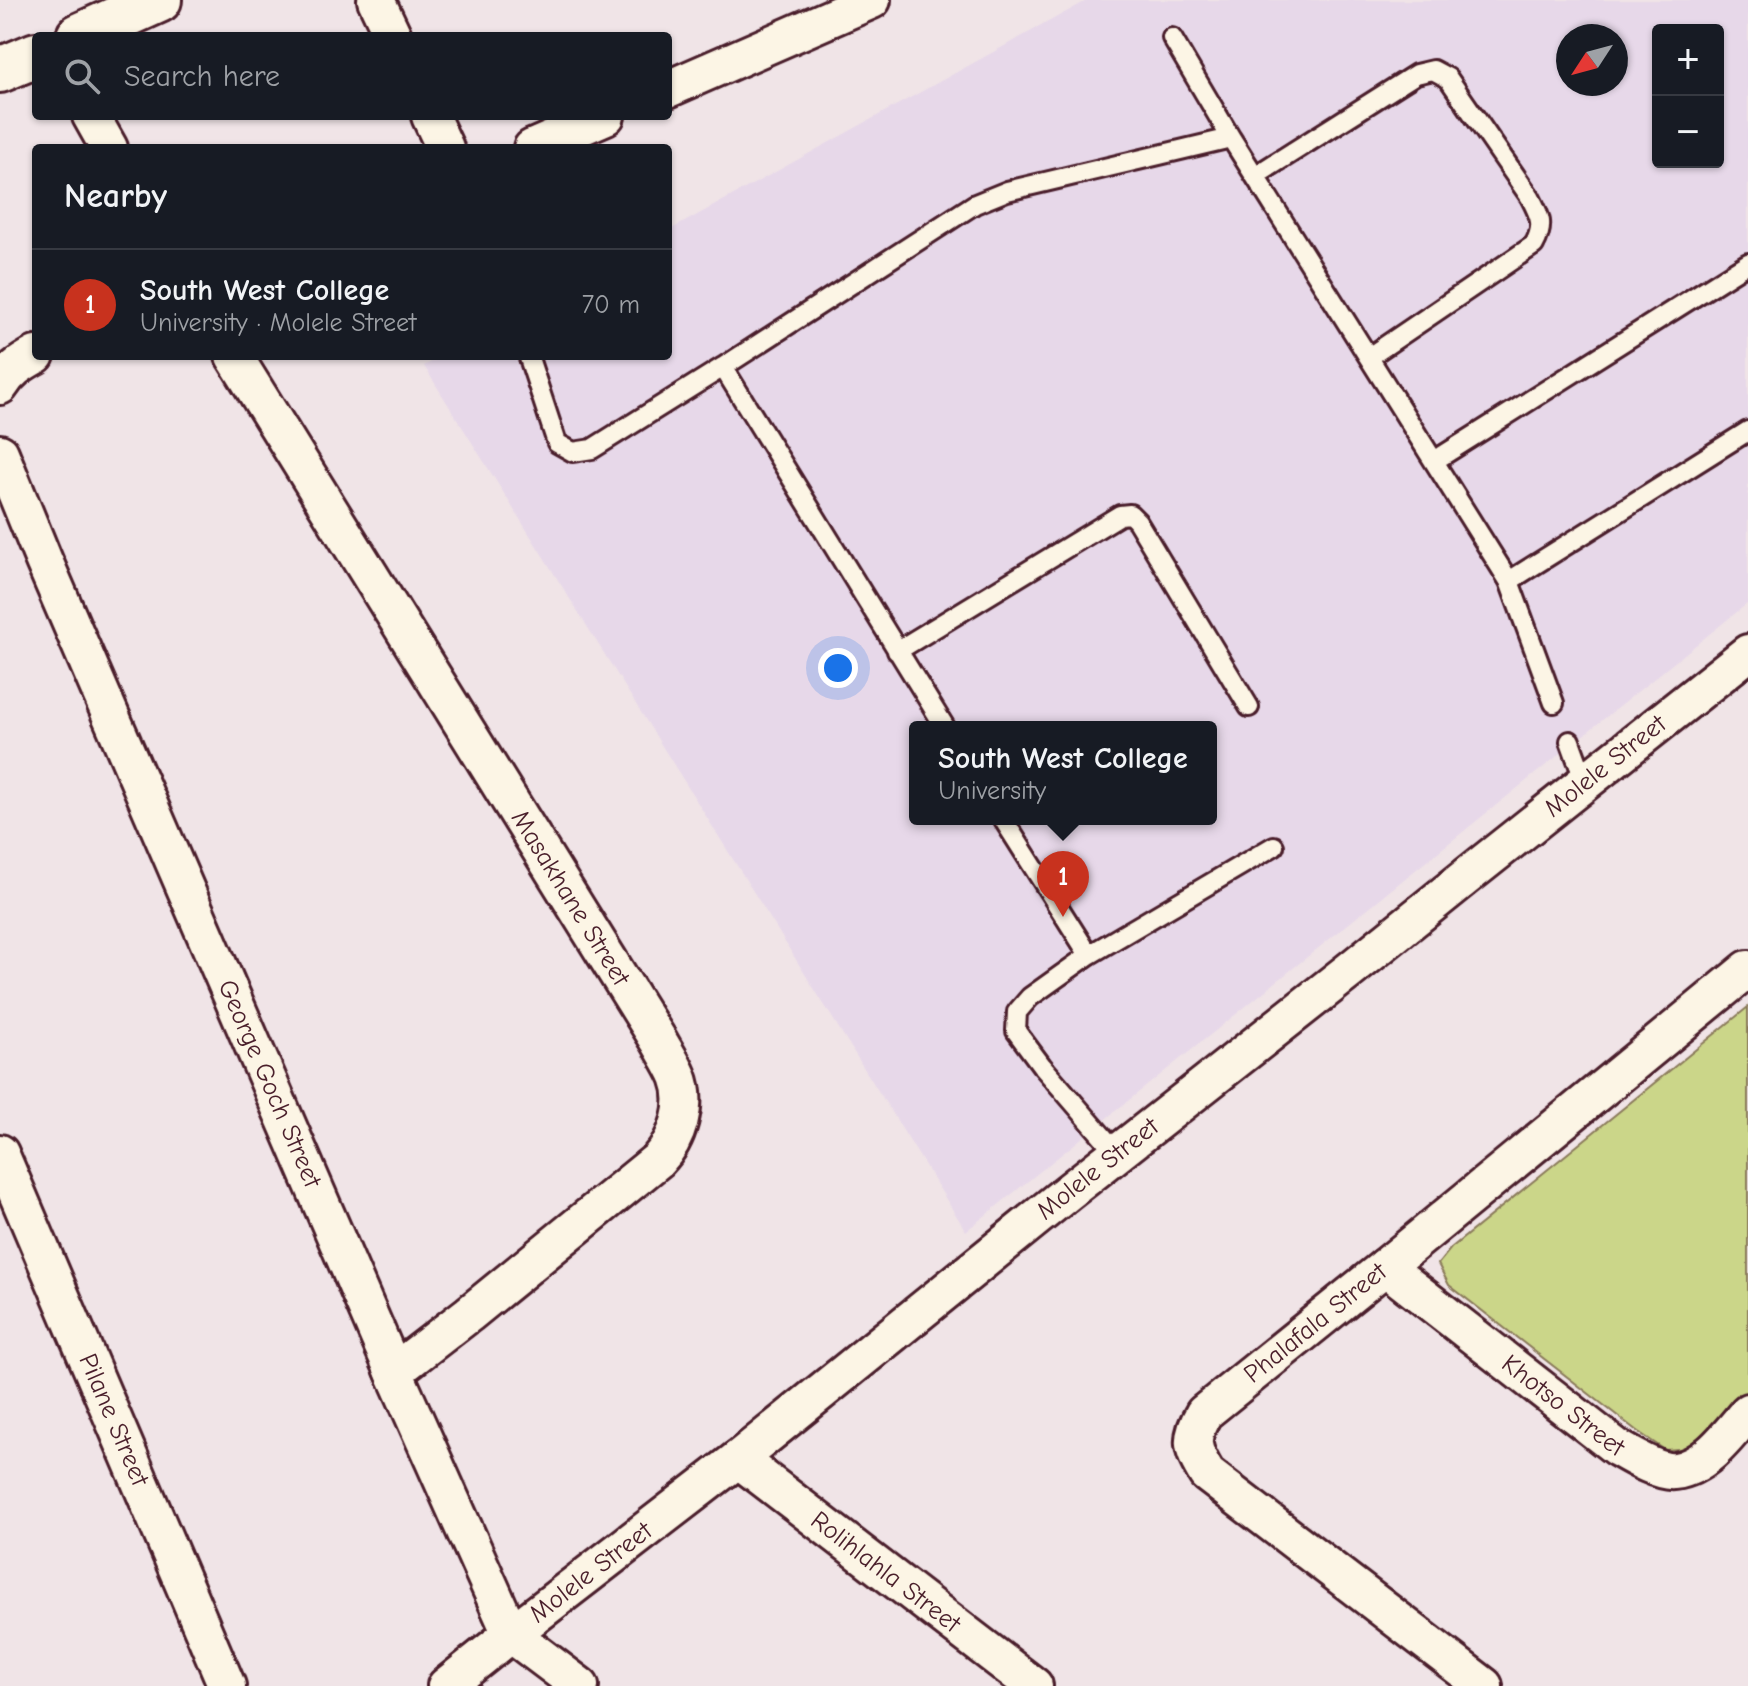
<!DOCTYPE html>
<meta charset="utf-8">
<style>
body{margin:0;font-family:"Comic Neue",sans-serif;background:#20242c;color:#f1f3f6}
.controls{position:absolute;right:24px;top:24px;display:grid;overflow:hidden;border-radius:8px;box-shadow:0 2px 6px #0004}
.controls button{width:72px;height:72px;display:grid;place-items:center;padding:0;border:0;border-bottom:2px solid #363941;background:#171b24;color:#f1f3f6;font:40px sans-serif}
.compass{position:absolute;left:1556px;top:24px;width:72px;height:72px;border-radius:50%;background:#171b24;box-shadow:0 2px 6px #0004;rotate:234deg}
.you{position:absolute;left:838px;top:668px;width:28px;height:28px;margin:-20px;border:6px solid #fff;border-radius:50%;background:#1a73e8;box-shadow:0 0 0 12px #1a73e833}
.badge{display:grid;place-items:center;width:52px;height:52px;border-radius:50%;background:#c8321e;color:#fff;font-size:26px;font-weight:700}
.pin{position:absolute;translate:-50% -66px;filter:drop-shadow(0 2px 4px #0008)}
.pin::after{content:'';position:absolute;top:42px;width:28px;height:24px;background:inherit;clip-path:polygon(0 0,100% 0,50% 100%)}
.popup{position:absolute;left:909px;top:721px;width:308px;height:104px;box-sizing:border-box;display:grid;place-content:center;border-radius:8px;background:#171b24;filter:drop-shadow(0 2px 6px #0005);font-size:26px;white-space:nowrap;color:#9ea1a6}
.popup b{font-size:30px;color:#f1f3f6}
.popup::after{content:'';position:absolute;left:50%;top:100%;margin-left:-16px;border:16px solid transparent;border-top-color:#171b24}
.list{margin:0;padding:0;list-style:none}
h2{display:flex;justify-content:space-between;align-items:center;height:104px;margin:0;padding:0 32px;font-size:34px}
h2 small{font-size:26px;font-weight:400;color:#9ea1a6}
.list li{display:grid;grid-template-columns:52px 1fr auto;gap:24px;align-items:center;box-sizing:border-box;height:112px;padding:0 32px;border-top:2px solid #363941}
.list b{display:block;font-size:30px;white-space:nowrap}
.list p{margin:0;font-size:26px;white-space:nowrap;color:#9ea1a6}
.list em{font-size:26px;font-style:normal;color:#9ea1a6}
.icon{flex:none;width:44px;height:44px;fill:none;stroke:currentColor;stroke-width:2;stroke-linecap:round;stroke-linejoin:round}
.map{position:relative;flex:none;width:1748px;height:1686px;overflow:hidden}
.search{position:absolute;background:#171b24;box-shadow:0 2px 6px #0004;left:32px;top:32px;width:640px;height:88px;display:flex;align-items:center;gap:20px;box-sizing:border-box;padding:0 28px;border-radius:8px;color:#9ea1a6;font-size:30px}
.panel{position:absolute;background:#171b24;box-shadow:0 2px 6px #0004;left:32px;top:144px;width:640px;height:216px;border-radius:8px}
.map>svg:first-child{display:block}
.built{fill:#e7d8e9;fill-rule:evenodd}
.green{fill:#cbd689;stroke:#8a7a5a;stroke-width:2}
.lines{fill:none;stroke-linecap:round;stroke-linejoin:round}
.lane-casing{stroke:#4a1f2b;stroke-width:24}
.street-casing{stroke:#4a1f2b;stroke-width:42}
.secondary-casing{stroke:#4a1f2b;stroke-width:50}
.lane{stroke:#fcf5e5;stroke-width:18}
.street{stroke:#fcf5e5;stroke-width:36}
.secondary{stroke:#fcf5e5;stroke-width:44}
.labels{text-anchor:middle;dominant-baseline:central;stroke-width:6;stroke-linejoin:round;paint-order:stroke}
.street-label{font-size:26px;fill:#4a1f2b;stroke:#fcf5e5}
</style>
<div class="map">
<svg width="1748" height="1686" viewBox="0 0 1748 1686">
<rect width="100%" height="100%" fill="#f0e4e7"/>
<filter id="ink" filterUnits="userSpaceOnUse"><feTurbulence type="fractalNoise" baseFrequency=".0125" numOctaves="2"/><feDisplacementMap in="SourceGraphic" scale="16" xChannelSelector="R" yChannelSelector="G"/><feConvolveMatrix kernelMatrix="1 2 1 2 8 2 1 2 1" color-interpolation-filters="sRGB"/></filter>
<g filter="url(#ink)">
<path class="built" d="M1088 0H1748V603L966 1231 424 366 442 356H668V231ZM1658 30H1718V162H1658ZM1568 36H1616V84H1568ZM915 727H1211V819H915Z"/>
<path class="green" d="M1748 1007V1390L1713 1436 1692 1448 1665 1450 1637 1431 1449 1285 1438 1264 1451 1248Z"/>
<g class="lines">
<defs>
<path id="lane" d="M1172 38 1231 138
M1255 176 1416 74 1433 70 1448 78 1530 197C1540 216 1545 225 1534 245L1369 357
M529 358 557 443 573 452 592 449 723 367
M1434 461 1748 263
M1509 581 1748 431
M897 651 1120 515 1130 514 1137 521 1249 707
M945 727 723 367 975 204 1007 191 1231 138 1509 581 1554 703
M1570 741 1585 782
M1003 819 1089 955
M1117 1153 1042 1066 1016 1031 1017 1012 1030 997 1089 955 1274 846"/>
<g id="street">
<path d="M376 0 393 36"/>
<path d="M668 89 872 0"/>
<path d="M91 116 109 148"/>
<path d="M430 116 445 148"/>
<path d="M532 148 606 116"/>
<path id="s1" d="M234 356 659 1041C665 1052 673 1064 678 1076 689 1104 678 1139 658 1160L469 1314 394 1372"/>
<path d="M0 386C9 371 21 363 36 355"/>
<path id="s2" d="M0 453 44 561 394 1372 511 1634 580 1686"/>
<path id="s3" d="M0 1153 227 1686"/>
<path id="s4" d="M1385 1267 1616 1447C1630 1455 1659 1473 1675 1471 1706 1467 1729 1434 1748 1412"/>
<path id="s5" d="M738 1459 1034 1686"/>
<path id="s6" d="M446 1686 511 1634 738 1459 1067 1193 1349 971 1467 876 1748 653"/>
<path id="s7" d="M1484 1686 1207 1474C1191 1448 1189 1439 1204 1413L1385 1267 1748 969"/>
</g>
<path id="secondary" d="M79 36 159 0
M0 70 36 55"/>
</defs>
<use href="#lane" class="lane-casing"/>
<use href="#street" class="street-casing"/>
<use href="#secondary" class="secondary-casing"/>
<use href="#lane" class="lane"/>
<use href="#street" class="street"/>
<use href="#secondary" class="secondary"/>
</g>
</g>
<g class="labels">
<g class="street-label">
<text stroke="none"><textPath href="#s6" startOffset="1480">Molele Street</textPath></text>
<text stroke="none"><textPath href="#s1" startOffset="638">Masakhane Street</textPath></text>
<text stroke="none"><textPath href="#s2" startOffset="686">George Goch Street</textPath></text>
<text stroke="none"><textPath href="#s6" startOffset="832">Molele Street</textPath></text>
<text stroke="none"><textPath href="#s7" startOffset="558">Phalafala Street</textPath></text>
<text stroke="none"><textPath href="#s4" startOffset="226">Khotso Street</textPath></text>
<text stroke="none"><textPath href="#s3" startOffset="290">Pilane Street</textPath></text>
<text stroke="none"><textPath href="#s5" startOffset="186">Rolihlahla Street</textPath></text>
<text stroke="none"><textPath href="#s6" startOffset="184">Molele Street</textPath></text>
</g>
</g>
</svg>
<div class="controls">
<button>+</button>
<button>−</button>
</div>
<svg class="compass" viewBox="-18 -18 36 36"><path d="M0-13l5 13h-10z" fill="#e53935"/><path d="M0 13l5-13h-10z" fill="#9ea1a6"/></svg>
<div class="you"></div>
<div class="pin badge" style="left:1063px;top:917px">1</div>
<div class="popup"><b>South West College</b>University</div>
<div class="search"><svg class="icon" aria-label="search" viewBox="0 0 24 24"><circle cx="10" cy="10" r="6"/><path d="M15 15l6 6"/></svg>Search here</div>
<section class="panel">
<h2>Nearby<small></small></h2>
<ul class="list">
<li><span class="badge">1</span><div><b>South West College</b><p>University · Molele Street</p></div><em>70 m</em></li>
</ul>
</section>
</div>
